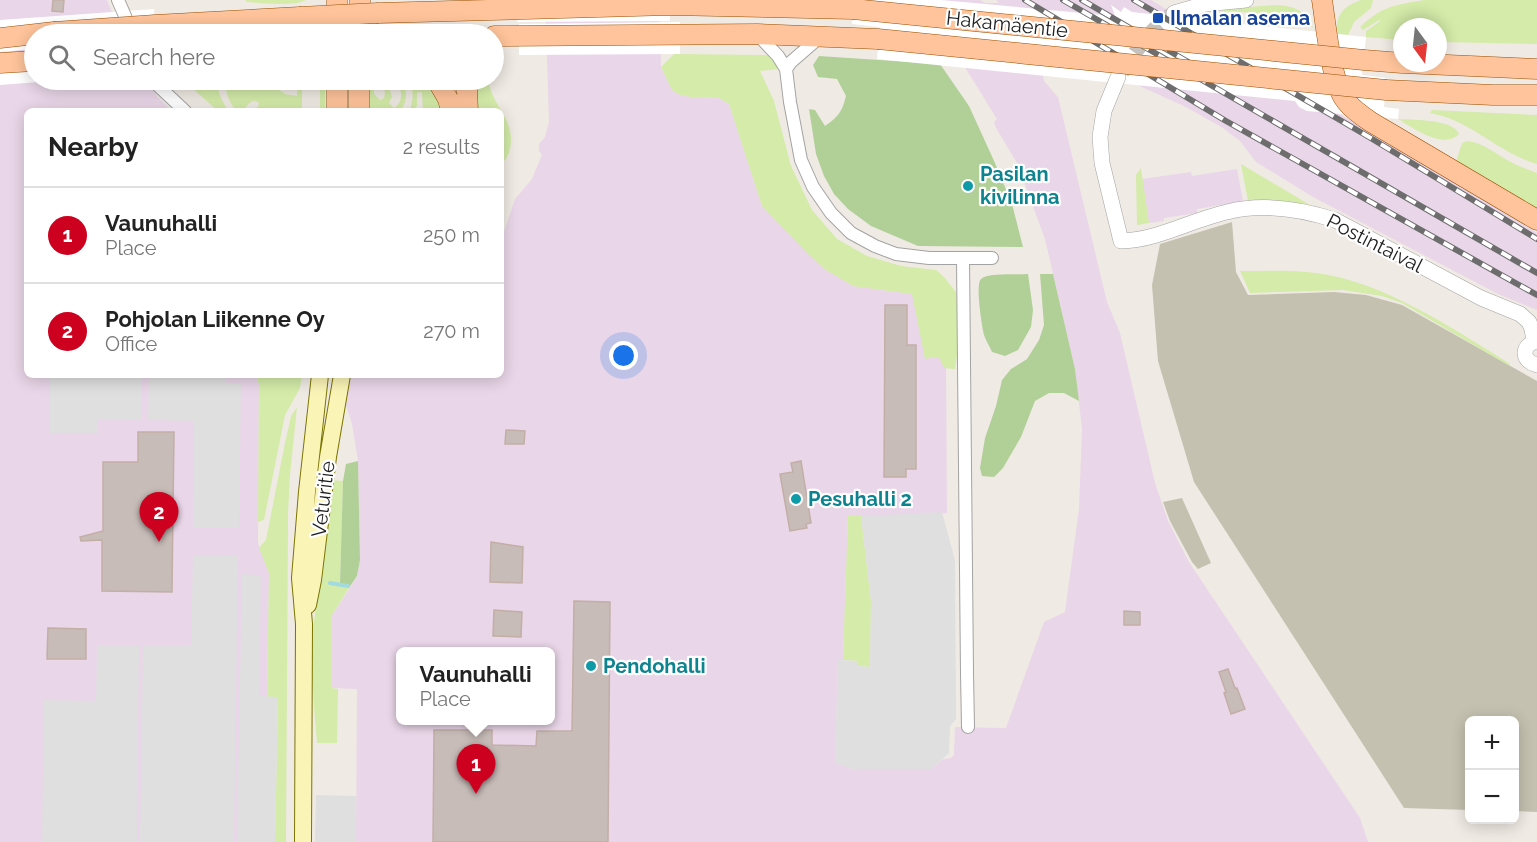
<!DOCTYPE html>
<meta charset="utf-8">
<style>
body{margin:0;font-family:Raleway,sans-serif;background:#f2f2f2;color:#222}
.controls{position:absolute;right:18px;bottom:18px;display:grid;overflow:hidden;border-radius:9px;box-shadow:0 3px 15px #0003}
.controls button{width:54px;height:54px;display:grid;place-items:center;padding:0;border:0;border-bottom:2px solid #e0e0e0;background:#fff;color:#222;font:30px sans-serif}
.compass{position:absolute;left:1393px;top:18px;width:54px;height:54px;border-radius:50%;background:#fff;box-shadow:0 3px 15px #0003;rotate:165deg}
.you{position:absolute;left:624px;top:356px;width:21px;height:21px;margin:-15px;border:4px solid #fff;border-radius:50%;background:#1a73e8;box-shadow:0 0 0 9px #1a73e833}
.badge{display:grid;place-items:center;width:39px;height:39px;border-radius:50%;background:#cd001f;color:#fff;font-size:20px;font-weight:700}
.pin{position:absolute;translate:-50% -50px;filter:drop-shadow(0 2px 3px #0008)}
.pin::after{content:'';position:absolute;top:32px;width:21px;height:18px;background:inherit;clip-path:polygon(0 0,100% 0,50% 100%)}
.popup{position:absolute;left:396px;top:647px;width:159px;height:78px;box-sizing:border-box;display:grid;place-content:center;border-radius:9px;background:#fff;filter:drop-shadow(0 2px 4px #0005);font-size:20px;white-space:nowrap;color:#767676}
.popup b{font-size:22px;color:#222}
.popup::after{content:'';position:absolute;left:50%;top:100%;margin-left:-12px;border:12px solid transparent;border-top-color:#fff}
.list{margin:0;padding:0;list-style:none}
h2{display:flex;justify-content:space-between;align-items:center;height:78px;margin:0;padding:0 24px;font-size:26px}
h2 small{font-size:20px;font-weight:400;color:#767676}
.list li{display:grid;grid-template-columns:39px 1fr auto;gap:18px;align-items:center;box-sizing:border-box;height:96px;padding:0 24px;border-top:2px solid #e0e0e0}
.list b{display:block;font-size:22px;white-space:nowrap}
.list p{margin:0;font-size:20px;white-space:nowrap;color:#767676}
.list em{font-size:20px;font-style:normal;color:#767676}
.icon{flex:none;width:33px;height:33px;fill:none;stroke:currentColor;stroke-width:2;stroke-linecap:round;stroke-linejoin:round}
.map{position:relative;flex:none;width:1537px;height:842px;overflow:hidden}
.search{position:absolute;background:#fff;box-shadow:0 3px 15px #0003;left:24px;top:24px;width:480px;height:66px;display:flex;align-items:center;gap:15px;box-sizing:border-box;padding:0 21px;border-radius:33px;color:#767676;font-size:22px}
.panel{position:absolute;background:#fff;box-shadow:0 3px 15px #0003;left:24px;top:108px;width:480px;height:270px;border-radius:9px}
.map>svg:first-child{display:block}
.industrial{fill:#e9d6e8;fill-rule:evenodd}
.construction{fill:#c5c1b0}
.grass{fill:#d4eba9}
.forest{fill:#b1d098}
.parking{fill:#dfdfdf}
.pier{fill:#fff}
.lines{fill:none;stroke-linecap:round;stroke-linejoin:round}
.stream{stroke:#a3dadf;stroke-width:4}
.building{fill:#c8bcb8;stroke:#c2aea6;stroke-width:1.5}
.tertiary-tunnel{stroke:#c6c1bd;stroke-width:15;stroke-dasharray:15 8;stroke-linecap:butt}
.minor-casing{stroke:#a3a3a3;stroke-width:14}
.tertiary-casing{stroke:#a3a3a3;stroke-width:16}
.secondary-casing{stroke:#7a7401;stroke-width:18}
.primary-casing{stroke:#994f00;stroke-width:21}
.minor{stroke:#fff;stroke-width:12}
.tertiary{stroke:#fff;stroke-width:15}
.secondary{stroke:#fbf4b7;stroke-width:16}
.primary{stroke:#ffc49b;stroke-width:20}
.rail-casing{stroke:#6d6d6d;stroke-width:6}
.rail{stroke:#fff;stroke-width:4;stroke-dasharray:11;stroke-linecap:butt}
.primary-bridge-casing{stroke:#994f00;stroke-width:21;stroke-linecap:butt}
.primary-bridge{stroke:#ffc49b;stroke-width:20}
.transit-dot{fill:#1a4fb4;stroke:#fff;stroke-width:2}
.culture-dot{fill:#0f9aa8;stroke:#fff;stroke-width:2}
.labels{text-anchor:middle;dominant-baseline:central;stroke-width:4.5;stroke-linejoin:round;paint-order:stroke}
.transit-label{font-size:20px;font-weight:bold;fill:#164399;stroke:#fff;text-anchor:start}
.street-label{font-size:20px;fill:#1f1f1f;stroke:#fff}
.culture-label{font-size:20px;font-weight:bold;fill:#0d838f;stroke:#fff;text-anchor:start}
</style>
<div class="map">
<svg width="1537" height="842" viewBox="0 0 1537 842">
<rect width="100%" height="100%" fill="#f0eae4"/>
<path class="industrial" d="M0 0H107L121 34H34V80H144L158 97 172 111H27V375H256L259 384 258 543 269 573 267 696 275 842H0Z
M543 0H659L661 67 672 90 680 95 691 97 719 98 729 104 762 206 826 270 853 286 927 296 946 362 947 513 848 517 843 660 838 661 835 762 853 769H931L943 759 951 758 954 755 955 727 1006 728 1044 622 1065 612 1079 509 1082 429 1075 369 1045 239 1017 163 996 128 994 122 997 119 963 64 900 0H980L985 3H999L996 0H1151L1537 233V310L1498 294 1313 197 1256 162 1240 141 1223 128 1184 106 1104 70 1038 52 1044 81 1058 97 1107 302 1120 333 1155 483 1168 521 1189 562 1360 818 1368 842H356L357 689 332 688V615L357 577 360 560 358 461 352 424 337 375H355L356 376 360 375H501V241L515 199 532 179 542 155 539 151V144L545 137 549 122 546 25ZM401 652H551V720H401Z
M1237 169 1243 201 1197 209V213L1164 218V221L1149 223 1142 179 1191 172 1192 176Z"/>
<path class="construction" d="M1232 222 1236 272 1248 295 1334 292 1366 295 1402 305 1537 381V812L1515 811 1514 720H1470L1469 810 1404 808 1194 482 1158 361 1152 285 1160 244Z
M1182 498 1211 563 1198 569 1192 562 1170 521 1163 502Z"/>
<path class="grass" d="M245 0H306C292 7 263 3 247 2Z
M1361 0H1373L1371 8 1354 22 1348 35 1336 34C1337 14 1342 7 1361 0Z
M1424 0H1537V44L1438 42V27H1402V40L1366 37V31L1379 22 1381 19 1363 30 1360 27C1382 6 1395 5 1424 0Z
M1277 5C1293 6 1309 11 1313 28 1309 26 1305 23 1301 21 1285 15 1241 11 1224 12L1223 9Z
M674 54 770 55 781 69 760 71 774 101 791 166 812 210 837 239 867 256 901 266 936 270 944 277 956 292 958 305 957 356 955 369 944 368 939 357H935L925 359 912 294 853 286 826 270 809 255 762 206 729 104 719 98 691 97 680 95 672 90 661 67Z
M183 80H215L221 98 228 111H218Z
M228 80H235L234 87 278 89 285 94 297 96 298 80H302V107L299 111H248L258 107 259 103C253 97 249 104 245 108L246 111H236C230 103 226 94 225 83Z
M320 80H325V111H320Z
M369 80H374V94L380 100 384 98 385 93 382 80H387L392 97 389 103 394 108C405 101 402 87 394 80H400C408 90 408 101 400 111H368Z
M408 80H426L434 88 444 111H423L422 93 420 92 417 93V105L415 110 409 111C414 100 414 90 408 80Z
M477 80H489C489 102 513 116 511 143 510 152 508 158 501 164V111H477L476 87Z
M1432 110 1537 115V164C1498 153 1471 120 1430 113Z
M1398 119C1414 120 1453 119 1459 134 1444 150 1413 128 1398 119Z
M1468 141C1483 143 1496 154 1509 161 1518 166 1527 169 1537 173V211L1456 162 1462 143Z
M1241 164 1310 205 1270 201H1248Z
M1141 168 1149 223 1137 225 1136 175Z
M1240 271C1271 271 1302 269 1333 276 1392 288 1459 332 1510 364L1508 365 1402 303 1382 296 1343 290 1250 293Z
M256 375H302L300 388 285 415 264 520 258 522 259 384Z
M297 407 290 475 288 513 286 842H275L278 697H267L269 573 259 548 266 540 285 443 291 416Z
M331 480 343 481 340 583 342 586 349 588 332 615V688L338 689 337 743H317L311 668 313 628 321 573Z
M848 516H861L871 601 870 667 858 666V661L843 660Z"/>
<path class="forest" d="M819 56 940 64 969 106 995 163 1012 204 1023 247 918 246 871 226 848 209 834 194 824 176 816 154 809 109 815 110 825 126C838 117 842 112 846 96L837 79 818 77 813 65Z
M1028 274 1033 310 1031 327 1018 350 1005 356 992 352C990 347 986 341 984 335 982 326 975 285 981 279 987 272 1019 275 1028 274Z
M1040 274H1053L1075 369 1079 401 1064 393H1049L1035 401 1021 437 1003 468 994 477 982 476 980 468 985 438 996 406 1002 380 1011 369 1027 359 1039 340 1044 325Z
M358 461 360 560 357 576 349 588 342 586 340 583 343 481 346 464Z"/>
<path class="parking" d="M50 375H142L141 420H98V433H50Z
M149 375H226V383L241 384 239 528 193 527 194 421 148 420Z
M942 512 955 560 956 719 950 726 949 753 931 769H853L835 763 838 660 858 661V666L870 667 871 601 861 516Z
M193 555H238L234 842H140L143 645H191Z
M242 574 261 575 259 696 278 697 275 842H237Z
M97 645H139L137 842H42L44 700 96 701Z
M316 795 356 796V842H315Z"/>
<path class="pier" d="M516 0H670V21L517 22Z
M854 0H941L1115 16 1111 5 1121 12 1124 7 1132 12 1366 37 1362 75 1387 78 1384 107 1399 109 1398 119 1307 111 1299 107 1295 101 877 59 879 27 852 24Z
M154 9 156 34H34V49L0 52V20Z
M680 22V54L519 55V24Z
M34 52V80H64L0 85V55Z"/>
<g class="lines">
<path class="stream" d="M330 583 348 586"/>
</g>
<path class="building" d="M53 0H64L63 12 52 11Z
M885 305H907V345H916V469H906V477H884Z
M506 430 525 431 524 444H505Z
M138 432H174L172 592 102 591V540L81 541 80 537 103 531V462H138Z
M801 461 811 523 806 524 807 528 790 531 780 474 793 472 791 463Z
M491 542 523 547 522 583 490 582Z
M574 601 610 602 608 842H433L434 730H492V745L536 746 537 731H572Z
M494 610 522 612 521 637 493 636Z
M1124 611 1140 612V625H1124Z
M48 628 86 629V659H47Z
M1228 669 1235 688H1237L1245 709 1231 714 1224 693 1226 692 1219 672Z"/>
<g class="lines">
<path class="tertiary-tunnel" d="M1122 72C1139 47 1148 31 1174 13"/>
<defs>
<path id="minor" d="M118 0 132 32
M757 34 778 56 786 69 790 102 801 160 813 187 831 213 851 233 875 246 896 254 929 258H992
M786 69 791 62 821 36
M152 80 185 111
M963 259 967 673 968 727"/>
<path id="tertiary" d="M1174 13 1205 4 1246 0
M1118 77 1104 111 1100 137 1102 163 1121 241C1158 240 1191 220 1227 212 1263 203 1301 209 1335 220L1481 298 1520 314 1529 322 1532 329 1534 341
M1537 341C1521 345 1521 361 1537 365"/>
<path id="secondary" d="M308 605 313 580 328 457 342 375
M303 842 304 624 300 578 307 492 320 375"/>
<path id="primary" d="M337 0V34
M1322 0C1326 25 1331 83 1346 101 1353 110 1362 116 1371 122L1537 220
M378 13 670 5 853 9
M155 25 300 17
M360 34V0
M494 36 757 34 878 39
M0 38 54 32
M1364 60 1402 63
M0 63 34 61
M1403 63 1537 69
M337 80V111
M437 80 448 99 451 111
M1386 90 1493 95H1537
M359 111V80
M468 111 467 91 469 80"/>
</defs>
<use href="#minor" class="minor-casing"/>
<use href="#tertiary" class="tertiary-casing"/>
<use href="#secondary" class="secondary-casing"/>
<use href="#primary" class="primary-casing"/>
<use href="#minor" class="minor"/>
<use href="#tertiary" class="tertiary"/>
<use href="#secondary" class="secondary"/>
<use href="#primary" class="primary"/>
<defs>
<path id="rail" d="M1025 0 1226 121 1537 295
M1063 0 1537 273
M1082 0 1195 66
M1134 0 1369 137 1537 239"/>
</defs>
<use href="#rail" class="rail-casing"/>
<use href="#rail" class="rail"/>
<defs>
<path id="primary-bridge" d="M853 9 1364 60
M300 17 378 13
M54 32 155 25
M878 39 1386 90"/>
</defs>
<use href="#primary-bridge" class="primary-bridge-casing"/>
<use href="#primary-bridge" class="primary-bridge"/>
</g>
<rect class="transit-dot" x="1152" y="12" width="12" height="12" rx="3"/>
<g class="culture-dot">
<circle cx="968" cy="186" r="6"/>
<circle cx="796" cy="499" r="6"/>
<circle cx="591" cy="666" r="6"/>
</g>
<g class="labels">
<g class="transit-label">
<text x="1170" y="18">Ilmalan asema</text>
</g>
<g class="street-label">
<text transform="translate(1007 24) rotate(6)">Hakamäentie</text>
<text transform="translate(1375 243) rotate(27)">Postintaival</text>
<text transform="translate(323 499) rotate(-83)">Veturitie</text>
</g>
<g class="culture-label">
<text x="980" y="174">Pasilan<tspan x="980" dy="23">kivilinna</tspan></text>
<text x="808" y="499">Pesuhalli 2</text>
<text x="603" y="666">Pendohalli</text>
</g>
</g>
</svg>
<div class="controls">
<button>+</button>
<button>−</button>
</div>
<svg class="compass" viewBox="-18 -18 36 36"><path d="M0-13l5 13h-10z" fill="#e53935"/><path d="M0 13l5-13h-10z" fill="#767676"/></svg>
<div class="you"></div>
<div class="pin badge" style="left:476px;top:794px">1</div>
<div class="popup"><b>Vaunuhalli</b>Place</div>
<div class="pin badge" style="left:159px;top:542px">2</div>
<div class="search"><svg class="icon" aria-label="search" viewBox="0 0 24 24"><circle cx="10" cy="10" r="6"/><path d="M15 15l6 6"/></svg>Search here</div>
<section class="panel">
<h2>Nearby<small>2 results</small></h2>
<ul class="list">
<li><span class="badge">1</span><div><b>Vaunuhalli</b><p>Place</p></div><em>250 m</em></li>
<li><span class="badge">2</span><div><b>Pohjolan Liikenne Oy</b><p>Office</p></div><em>270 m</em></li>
</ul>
</section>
</div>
